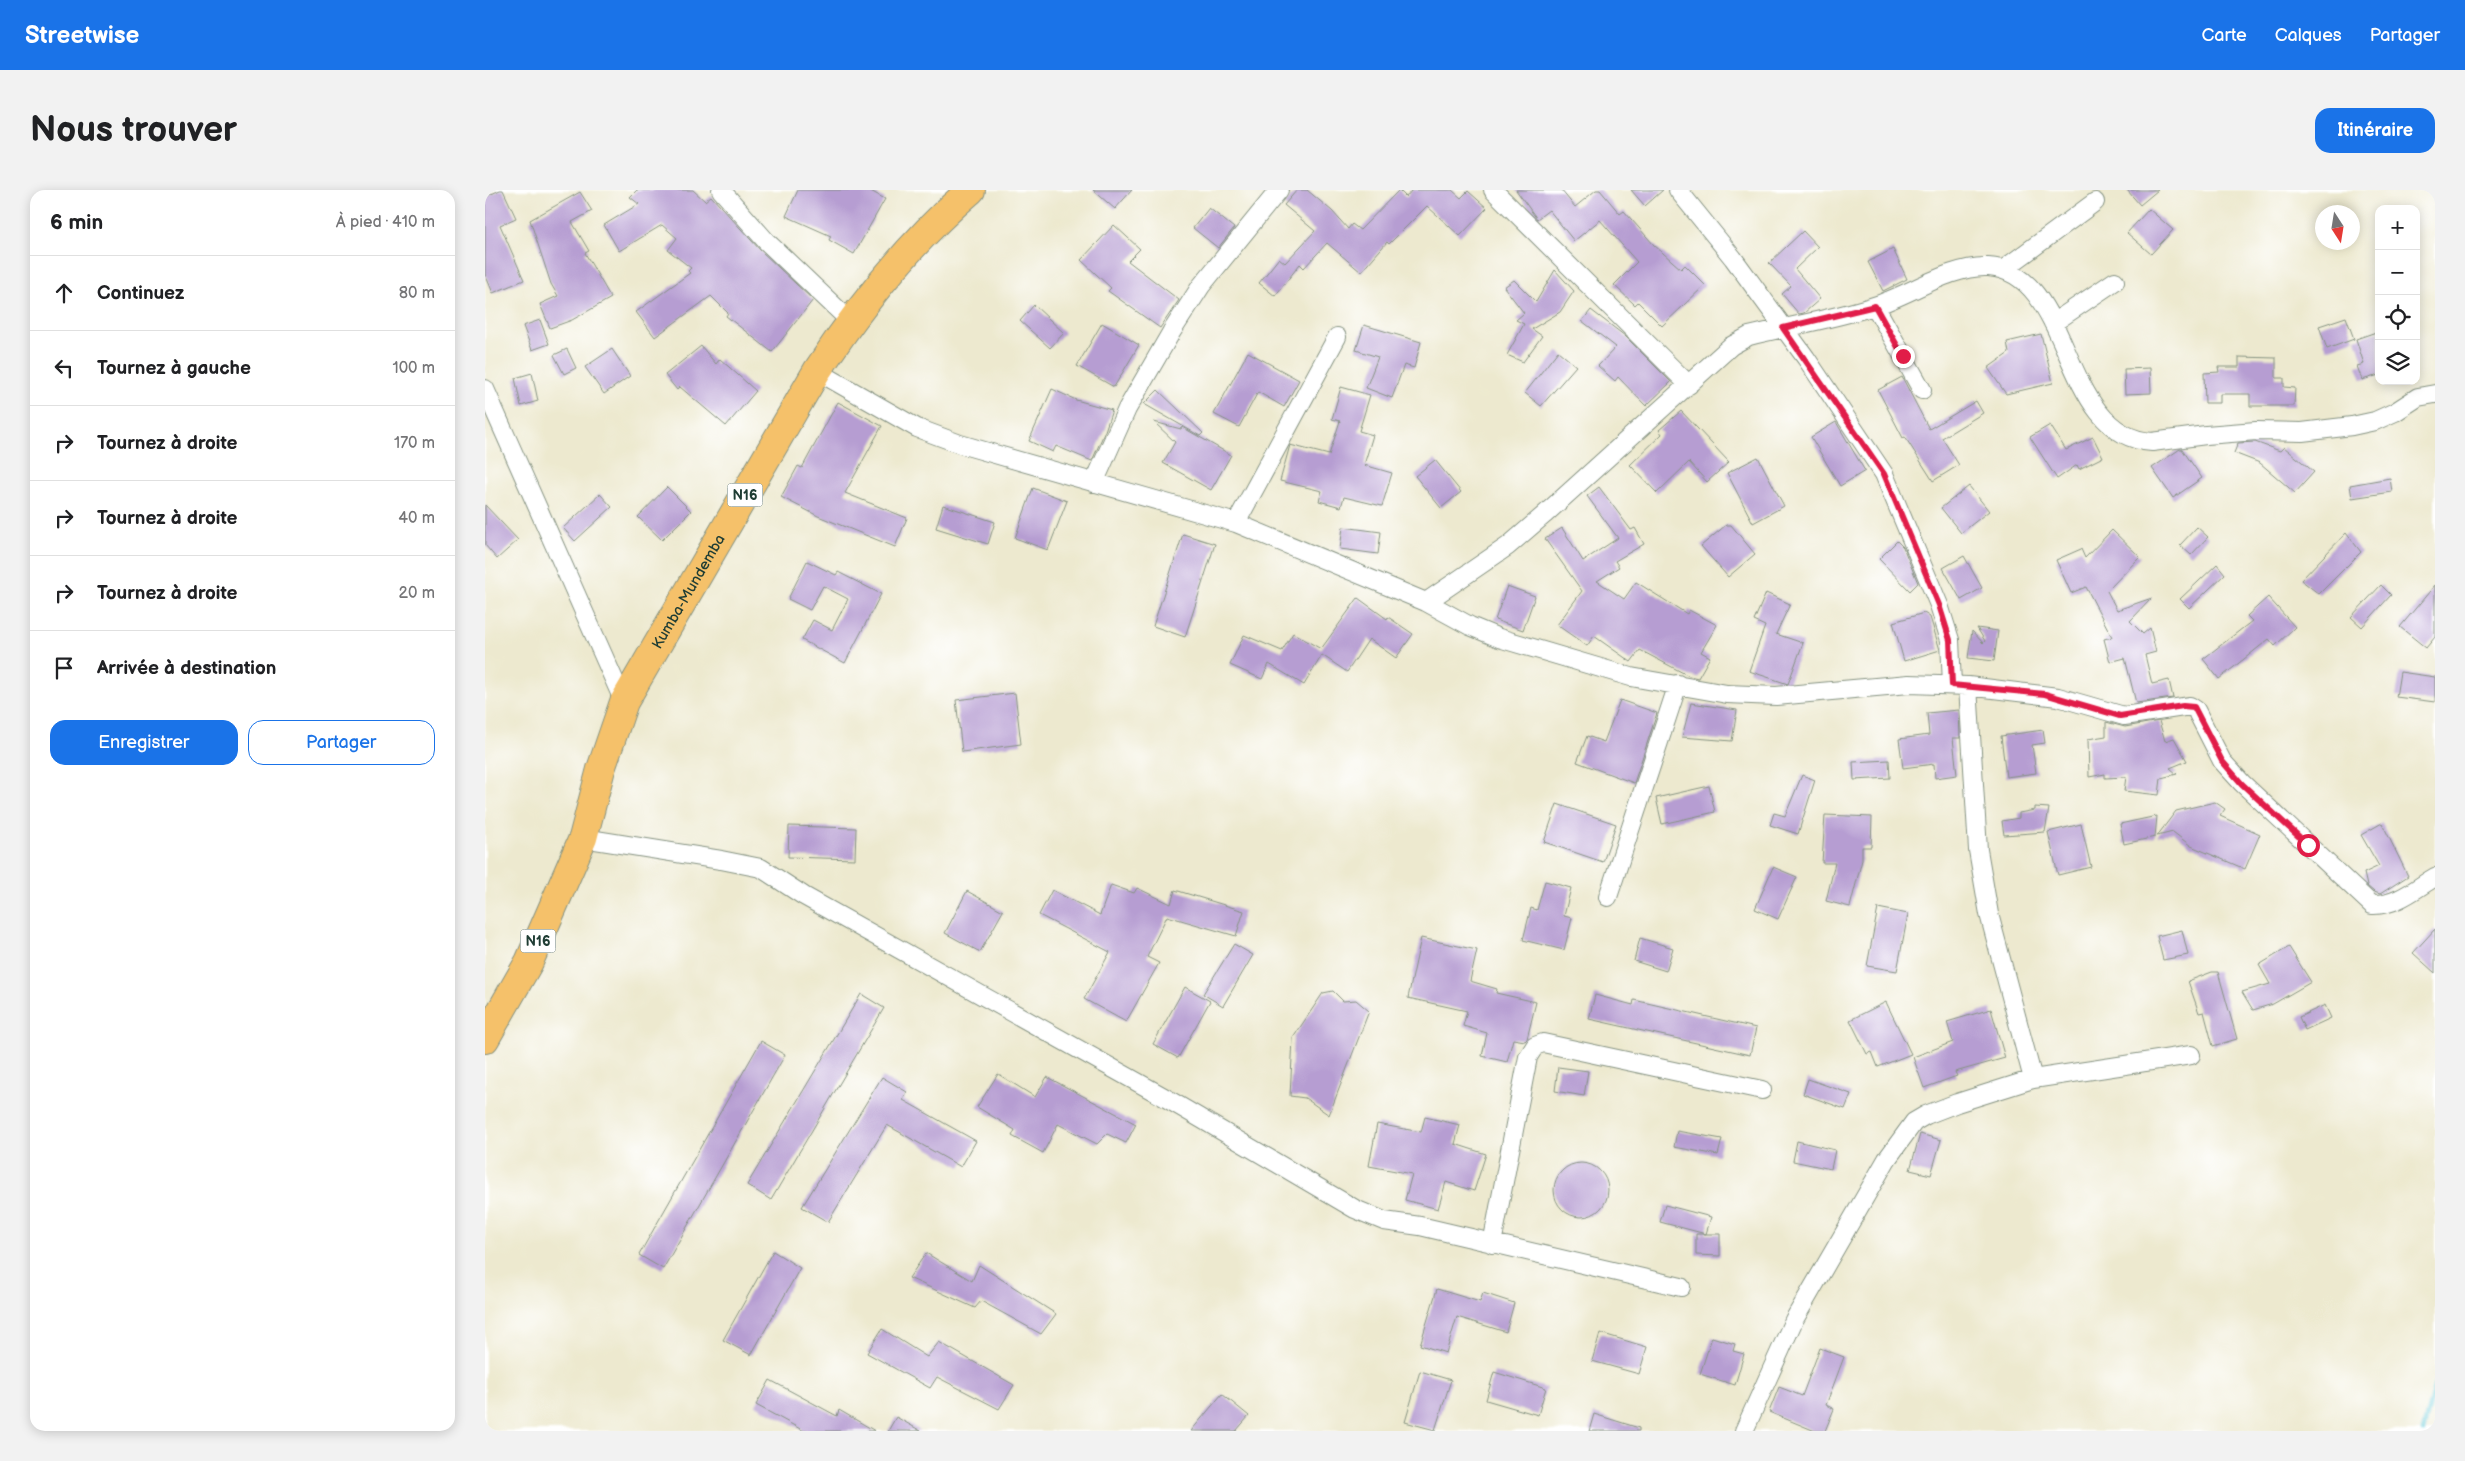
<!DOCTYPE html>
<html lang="fr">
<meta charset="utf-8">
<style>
body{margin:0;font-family:"Balsamiq Sans",sans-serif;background:#f2f2f2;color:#202124}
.controls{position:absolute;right:15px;top:15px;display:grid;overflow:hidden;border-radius:10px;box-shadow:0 2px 12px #0003}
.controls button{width:45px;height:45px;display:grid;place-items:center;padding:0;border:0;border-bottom:1px solid #e0e0e0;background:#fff;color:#202124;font:25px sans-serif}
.compass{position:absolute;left:1830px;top:15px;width:45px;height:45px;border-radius:50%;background:#fff;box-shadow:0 2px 12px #0003;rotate:168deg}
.stop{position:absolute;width:15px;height:15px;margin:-11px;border:4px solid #e11d48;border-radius:50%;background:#fff}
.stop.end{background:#e11d48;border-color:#fff;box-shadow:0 1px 5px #0008}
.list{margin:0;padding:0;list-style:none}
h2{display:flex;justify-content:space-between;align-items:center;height:65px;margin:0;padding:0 20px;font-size:21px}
h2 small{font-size:16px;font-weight:400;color:#757577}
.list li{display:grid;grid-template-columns:32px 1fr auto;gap:15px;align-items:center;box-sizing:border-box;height:75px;padding:0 20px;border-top:1px solid #e0e0e0}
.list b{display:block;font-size:19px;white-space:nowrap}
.list em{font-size:16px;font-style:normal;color:#757577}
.actions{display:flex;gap:10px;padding:15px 20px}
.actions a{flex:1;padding:11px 0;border:1px solid #1a73e8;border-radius:15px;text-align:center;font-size:18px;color:#1a73e8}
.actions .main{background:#1a73e8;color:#fff}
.icon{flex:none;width:28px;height:28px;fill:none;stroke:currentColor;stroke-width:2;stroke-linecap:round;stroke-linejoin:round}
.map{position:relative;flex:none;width:1950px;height:1241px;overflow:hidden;border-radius:15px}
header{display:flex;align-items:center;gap:30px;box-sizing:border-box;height:70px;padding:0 25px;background:#1a73e8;color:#fff}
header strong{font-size:24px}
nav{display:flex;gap:28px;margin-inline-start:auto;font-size:18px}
.intro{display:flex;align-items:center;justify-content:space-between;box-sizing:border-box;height:120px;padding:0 30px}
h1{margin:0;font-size:35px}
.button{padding:12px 22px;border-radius:15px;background:#1a73e8;color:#fff;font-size:18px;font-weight:700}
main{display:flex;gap:30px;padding:0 30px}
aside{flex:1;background:#fff;border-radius:15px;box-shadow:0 2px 12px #0003}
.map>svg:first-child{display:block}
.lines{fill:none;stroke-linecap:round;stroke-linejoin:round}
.stream{stroke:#59c4d2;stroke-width:5}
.building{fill:#b69dd2}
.street-casing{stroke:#869382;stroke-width:20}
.highway-casing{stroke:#869382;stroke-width:30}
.street{stroke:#fff;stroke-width:18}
.highway{stroke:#f5c16b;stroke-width:28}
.route{stroke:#e11d48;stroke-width:6}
.labels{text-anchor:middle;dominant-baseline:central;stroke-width:5;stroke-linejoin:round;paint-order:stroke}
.shield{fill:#fff;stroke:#627771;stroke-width:1}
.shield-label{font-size:14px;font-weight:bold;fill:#1f3d34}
.street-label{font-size:15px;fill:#1f3d34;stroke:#fff}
</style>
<header>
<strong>Streetwise</strong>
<nav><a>Carte</a><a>Calques</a><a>Partager</a></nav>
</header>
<div class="intro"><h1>Nous trouver</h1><a class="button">Itinéraire</a></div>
<main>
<aside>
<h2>6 min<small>À pied · 410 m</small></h2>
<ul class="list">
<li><svg class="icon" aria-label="ahead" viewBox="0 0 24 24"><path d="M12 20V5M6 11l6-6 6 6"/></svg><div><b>Continuez</b></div><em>80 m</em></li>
<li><svg class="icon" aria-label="left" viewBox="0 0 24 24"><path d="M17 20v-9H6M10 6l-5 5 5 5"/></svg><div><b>Tournez à gauche</b></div><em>100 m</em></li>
<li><svg class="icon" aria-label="right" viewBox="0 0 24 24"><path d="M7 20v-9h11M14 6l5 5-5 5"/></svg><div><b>Tournez à droite</b></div><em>170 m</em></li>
<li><svg class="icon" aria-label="right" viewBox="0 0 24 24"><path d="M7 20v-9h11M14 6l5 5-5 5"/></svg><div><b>Tournez à droite</b></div><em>40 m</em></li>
<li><svg class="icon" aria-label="right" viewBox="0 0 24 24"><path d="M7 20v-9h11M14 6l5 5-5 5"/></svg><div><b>Tournez à droite</b></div><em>20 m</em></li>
<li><svg class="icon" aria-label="arrive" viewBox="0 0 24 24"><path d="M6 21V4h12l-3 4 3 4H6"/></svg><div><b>Arrivée à destination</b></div></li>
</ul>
<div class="actions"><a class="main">Enregistrer</a><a>Partager</a></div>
</aside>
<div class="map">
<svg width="1950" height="1241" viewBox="0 0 1950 1241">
<rect width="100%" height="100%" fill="#fff"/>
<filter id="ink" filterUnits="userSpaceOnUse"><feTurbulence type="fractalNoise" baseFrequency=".02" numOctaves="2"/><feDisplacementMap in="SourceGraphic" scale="10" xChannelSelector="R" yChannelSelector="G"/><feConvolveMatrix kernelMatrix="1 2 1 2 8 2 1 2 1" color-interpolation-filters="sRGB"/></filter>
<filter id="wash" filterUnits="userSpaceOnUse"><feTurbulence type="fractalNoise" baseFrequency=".0096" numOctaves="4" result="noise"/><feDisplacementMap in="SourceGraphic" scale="20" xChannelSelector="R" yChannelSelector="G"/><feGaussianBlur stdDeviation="1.12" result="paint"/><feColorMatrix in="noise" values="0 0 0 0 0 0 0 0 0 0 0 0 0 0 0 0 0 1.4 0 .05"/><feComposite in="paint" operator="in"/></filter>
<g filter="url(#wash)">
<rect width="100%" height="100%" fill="#ede9cf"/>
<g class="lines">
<path class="stream" d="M1938 1241 1950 1195"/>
</g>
<g id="blocks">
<path class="building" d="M15 0H18L31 28 15 35 39 90 8 103 0 84V7Z
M152 0H208L220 11 226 6 276 61 328 110 287 162 241 126 243 123 226 106 170 147 151 122 205 83 203 81 206 78 183 60 192 48 177 35 134 61 119 35 154 14 145 7Z
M313 0H384L400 9 369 64 344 50 346 46 301 26Z
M608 0H647L630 19Z
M812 0H822L847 21 863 39 867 34 875 40 914 0 921 7 927 0H967L976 8 983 1 1002 18 975 46 942 16 904 54 902 52 876 82 842 53 819 78 815 74 790 106 774 93 794 68 800 73 830 41 799 15Z
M1031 0H1076L1090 17 1111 0H1115L1135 24 1139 21 1169 55 1196 79 1200 75 1220 95 1177 136 1153 112 1150 115 1129 95 1152 72 1115 30 1089 51 1064 20 1052 29Z
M1146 0H1178L1160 16Z
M1642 0H1673L1655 15Z
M95 2 107 21 87 32 104 61 100 63 126 108 87 130 65 138 55 114 73 106 66 94 45 30Z
M724 18 749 38 733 58 708 38Z
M1664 19 1688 40 1666 64 1642 43Z
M629 35 655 59 643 71 694 110 675 138 623 101 626 98 596 70Z
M1318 41 1333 57 1310 79 1335 109 1319 123 1314 124 1297 104 1306 96 1284 73Z
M1408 59 1422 89 1398 101 1383 72Z
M1070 80 1089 101 1075 122 1047 139 1057 146 1038 172 1022 165 1039 134 1031 130 1039 123 1019 97 1029 90 1051 112Z
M549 115 579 143 565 158 535 131Z
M1106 120 1140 146 1186 192 1161 216 1133 187 1130 191 1113 176 1131 157 1097 131Z
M1861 127 1869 149 1842 159 1834 136Z
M55 130 64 154 47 160 38 136Z
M617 133 654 155 629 197 592 176Z
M879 135 936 152 929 178 919 175 907 208 881 198 893 167 871 160Z
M1894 141V185L1877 190 1872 176 1879 174 1871 149Z
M1556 144 1568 193 1521 204 1503 178 1524 163 1522 152Z
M216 156 231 174 235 169 271 201 241 236 195 197 192 200 180 185Z
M82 159 91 178 79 184 69 165Z
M127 159 145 186 119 204 100 177Z
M1073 161 1091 176 1056 216 1040 203Z
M763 162 814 190 799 217 773 202 754 237 729 224Z
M1754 167 1791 168V188H1799V197L1810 198 1809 216H1765V204H1735V213H1720L1719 183 1734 182 1733 177H1754Z
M1665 178 1666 203 1640 204 1639 179Z
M47 183 53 211 36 216 30 188Z
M1417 187 1444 239 1491 211 1498 223 1457 248 1474 275 1448 291 1420 247 1418 248 1393 200Z
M856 197 885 205 874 241 888 245 879 275 907 283 897 316 859 307 856 317 834 311 837 301 795 291 805 255 844 265 855 231 847 229Z
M567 199 591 210 627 220 620 241 607 271 571 256 568 262 544 251Z
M673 200 718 243 715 246 659 214Z
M353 212 397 236 360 303 422 328 410 357 333 326 296 307 313 276 317 278Z
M1196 221 1244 272 1222 292 1204 272 1172 303 1145 275 1177 244 1174 240Z
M669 232 696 239 697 237 746 265 726 300 678 273 690 252Z
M1351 232 1380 281 1355 296 1326 247Z
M1565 235 1581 260 1608 247 1618 267 1594 279 1592 275 1572 289 1545 247Z
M1770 252 1795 261 1799 257 1829 282 1810 303 1775 273 1749 263 1753 253Z
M1695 259H1697L1717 288 1688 308 1667 278Z
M1273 267 1299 316 1268 333 1242 283Z
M950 270 976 302 956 318 930 286Z
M1905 288 1907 302 1867 308 1865 295Z
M1484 296 1504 321 1476 343 1456 318Z
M182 297 206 321 177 350 153 327Z
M1114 297 1146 340 1150 338 1159 354 1130 371 1134 377 1112 391 1139 409 1151 392 1202 424 1204 420 1232 435 1216 462 1225 467 1213 488 1204 486 1155 460 1146 472 1109 446 1102 456 1072 435 1097 401 1060 349 1077 338 1098 371 1133 348 1102 306Z
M548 298 582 311 563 360 530 348Z
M115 304 127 317 90 351 78 338Z
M0 315 33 350 12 369 0 355Z
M458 315 510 332 503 354 451 338Z
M1241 335H1246L1270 364 1243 387 1216 356Z
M858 337 896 342 893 364 855 359Z
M1712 337 1723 347 1706 365 1695 355Z
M1627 340 1655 367 1622 401 1632 420 1667 408 1645 431 1658 444 1665 438 1671 462 1660 465 1667 494 1684 490 1688 508 1651 513 1640 468 1625 472 1619 449 1627 447 1601 397 1586 403 1571 370 1596 359 1600 368Z
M1861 343 1876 362 1834 404 1816 390Z
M698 344 730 354 700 447 668 436Z
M1412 351 1418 357 1433 393 1425 401 1394 369Z
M1479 366 1497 398 1476 410 1458 378Z
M322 371 351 385 353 382 396 404 360 473 317 450 328 430 347 440 363 409 338 396 325 420 303 409Z
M1732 374 1740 384 1704 418 1695 409Z
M1896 395 1906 405 1877 437 1866 427Z
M1950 395V447L1941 458 1915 437Z
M1022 396 1050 406 1038 440 1010 430Z
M1281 403 1305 414 1291 444 1318 453 1303 494 1264 481 1280 436 1269 431Z
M1783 407 1810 437 1790 456 1784 449 1734 489 1718 469 1767 431 1762 426Z
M873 408 902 429 903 427 928 444 911 468 884 449 862 482 837 465 819 495 784 474 777 489 745 475 759 445 797 461 808 443 836 459Z
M1439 423 1445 427 1455 460 1419 471 1408 432Z
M1492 438 1513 441 1509 471 1483 468 1487 441 1498 453 1500 451Z
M1915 482 1950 487V512L1911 507Z
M530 503 536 554 477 562 471 510Z
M1135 510 1172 523 1149 593 1092 572 1102 546 1119 552Z
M1206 513 1252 520 1247 551 1197 547Z
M1474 520 1475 548H1468L1472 585 1450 588 1449 574 1418 578 1414 549 1444 545 1442 523Z
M1674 531 1680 551 1689 548 1702 571 1685 578 1692 584 1676 588 1674 605 1639 601 1641 587 1620 588V584L1604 587 1603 549 1621 546V532L1640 537Z
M1558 540 1560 553 1547 555 1551 583 1521 587 1516 546Z
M1404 570 1405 588 1369 590 1368 572Z
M1317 585 1330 590 1313 644 1285 635 1289 623 1300 626Z
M1224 596 1230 622 1177 634 1171 608Z
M1730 612 1740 619 1735 626 1775 644 1760 679 1706 656 1688 642 1672 646 1691 621Z
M1072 614 1131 634 1118 672 1059 652Z
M1550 617 1564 618 1560 642 1519 645 1517 631 1534 628V623L1550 620Z
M1340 625 1387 627 1386 657H1377V670L1365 717 1341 711 1350 673H1337Z
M1672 626 1670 647 1639 654 1635 634Z
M1897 633 1923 686 1895 704 1889 702 1882 696 1879 683 1894 676 1876 645Z
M1596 634 1606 677 1573 685 1563 642Z
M304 636 371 638 370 669 303 667Z
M1288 677 1312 687 1293 729 1270 719Z
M1060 691 1086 698 1079 726 1087 728 1079 760 1038 750 1046 718 1052 720Z
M626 695 649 703 652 698 686 714 690 700 759 721 751 746 682 726 662 767 674 773 641 832 599 809 625 762 554 725 567 700 615 725Z
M482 701 518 721 495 762 460 743Z
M1393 718 1423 724 1412 781 1382 776Z
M1950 739V783L1928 763Z
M1697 740 1703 765 1678 770 1672 746Z
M936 748 992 760 985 791 1012 799 1011 803 1051 812 1042 849 1040 851 1028 849 1022 872 997 866 1002 843 978 836 982 821 923 808Z
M1155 748 1188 758 1181 781 1149 771Z
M749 754 768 765 738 816 718 804Z
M1804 757 1826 792 1788 814 1768 820 1757 802 1785 794 1774 775Z
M1727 782H1733L1752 849 1728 856 1719 822 1714 823 1703 791Z
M700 797 725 811 693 868 668 854Z
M848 801 858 811 871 810 884 821 844 925 820 908 805 906 808 848 838 803Z
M376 804 399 818 286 1010 262 995Z
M1110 805 1148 815 1149 810 1271 838 1265 865 1104 829Z
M1401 812 1426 864 1393 877 1387 862 1382 864 1365 830Z
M1840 815 1846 828 1820 840 1814 827Z
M1506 819 1520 868 1470 882 1472 886 1439 898 1428 867 1468 852 1462 832Z
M276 851 300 865 178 1079 154 1065Z
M1073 877 1103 881 1099 906 1070 901Z
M513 884 550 907 562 887 651 934 641 953 622 944 612 954 573 934 558 963 527 946 530 940 492 917Z
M397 887 422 902 418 910 491 951 476 977 402 935 343 1032 317 1017Z
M1323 889 1366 904 1360 919 1318 904Z
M940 927 975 935 970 954 1001 964 989 1001 961 992 953 1019 920 1010 927 984 884 976 892 934 936 942Z
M1192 941 1237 949 1233 965 1189 957Z
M1435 944 1456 950 1446 985 1425 980Z
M1312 951 1350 960 1346 979 1308 971Z
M1069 1000a27 27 0 1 1 54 0a27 27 0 1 1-54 0Z
M1180 1015 1226 1027 1221 1044H1235V1066L1211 1065V1044H1221L1175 1032Z
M288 1061 315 1078 266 1165 238 1150Z
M441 1063 487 1091 494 1075 571 1124 556 1144 496 1111 490 1118 424 1088Z
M952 1099 995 1112 998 1103 1029 1113 1021 1142 972 1127 961 1163 935 1155Z
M397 1139 442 1167 454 1152 529 1195 514 1219 452 1187 445 1198 382 1163Z
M1115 1143 1162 1157 1154 1184 1107 1171Z
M1227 1147 1250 1154 1248 1161 1259 1164 1250 1195 1215 1184Z
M1335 1158 1359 1167 1341 1215 1349 1219 1340 1241H1330L1284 1222 1294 1197 1317 1206Z
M935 1181 966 1190 950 1240 920 1232Z
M1009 1182 1061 1198 1053 1225 1001 1210Z
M285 1190 352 1226 354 1220 390 1241H319L271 1215Z
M737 1204 764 1226 751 1241H706Z
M1109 1224 1154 1238V1241H1104Z
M411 1227 436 1241H403Z"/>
</g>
</g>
<g filter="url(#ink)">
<use href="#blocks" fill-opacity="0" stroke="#869382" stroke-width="1"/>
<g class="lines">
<defs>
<path id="street" d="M236 0 281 51 365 131
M1008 0 1204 195
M1193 0 1248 68 1321 168 1399 284 1454 415 1465 450 1467 495
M1519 79 1610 12
M1390 116 1437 200
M1568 133 1630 91
M332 181 432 238 475 254 751 333 941 412 985 436 1014 448 1146 487 1242 504 1291 506 1424 494 1483 496 1573 507 1639 526 1705 516 1711 520 1737 571 1757 593 1887 715C1911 716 1930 699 1950 687
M0 199 139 512
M609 293 642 219 687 141 716 96 794 0
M751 333 852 147
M941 412 1023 356 1059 325 1246 156 1264 146C1305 136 1348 129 1389 116 1424 105 1467 75 1503 77 1589 82 1574 246 1667 252L1721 245 1771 241 1817 242 1867 236 1890 231 1910 222 1933 207 1950 204
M1483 496 1493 660 1504 724 1548 889
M98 648 236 670 276 678 319 706 679 907 870 1019 899 1031 935 1036 1196 1097
M1123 707 1193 494
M1007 1054 1043 867 1050 856 1058 853 1277 900
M1259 1241 1309 1130 1402 969 1429 932 1441 925 1472 913 1548 889 1706 865"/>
<g id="highway">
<path id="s1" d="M0 849 44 772 98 648 116 579 139 512 332 181C376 114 425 52 486 0"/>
</g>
</defs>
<use href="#street" class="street-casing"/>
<use href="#highway" class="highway-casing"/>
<use href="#street" class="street"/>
<use href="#highway" class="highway"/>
</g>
</g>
<g class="lines" filter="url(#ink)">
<path class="route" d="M1418 166 1390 116 1298 138 1399 284 1454 415 1465 450 1467 495 1560 504 1635 526 1698 516 1709 517 1737 571 1757 594 1823 655"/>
</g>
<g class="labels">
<g class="shield">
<rect x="242.5" y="293.5" width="35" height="23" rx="4"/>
<rect x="35.5" y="739.5" width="35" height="23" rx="4"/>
</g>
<g class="shield-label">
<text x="260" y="305">N16</text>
<text x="53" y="751">N16</text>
</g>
<g class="street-label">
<text stroke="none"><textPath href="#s1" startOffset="494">Kumba-Mundemba</textPath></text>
</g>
</g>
</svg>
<div class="controls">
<button>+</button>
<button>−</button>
<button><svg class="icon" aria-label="locate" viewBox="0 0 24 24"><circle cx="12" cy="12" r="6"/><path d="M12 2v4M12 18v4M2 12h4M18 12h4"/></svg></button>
<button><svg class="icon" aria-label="layers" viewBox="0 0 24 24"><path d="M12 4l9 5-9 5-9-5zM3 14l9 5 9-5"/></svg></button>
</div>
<svg class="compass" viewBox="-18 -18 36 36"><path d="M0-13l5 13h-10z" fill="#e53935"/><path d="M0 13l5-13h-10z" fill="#757577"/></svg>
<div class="stop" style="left:1823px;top:655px"></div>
<div class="stop end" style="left:1418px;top:166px"></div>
</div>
</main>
